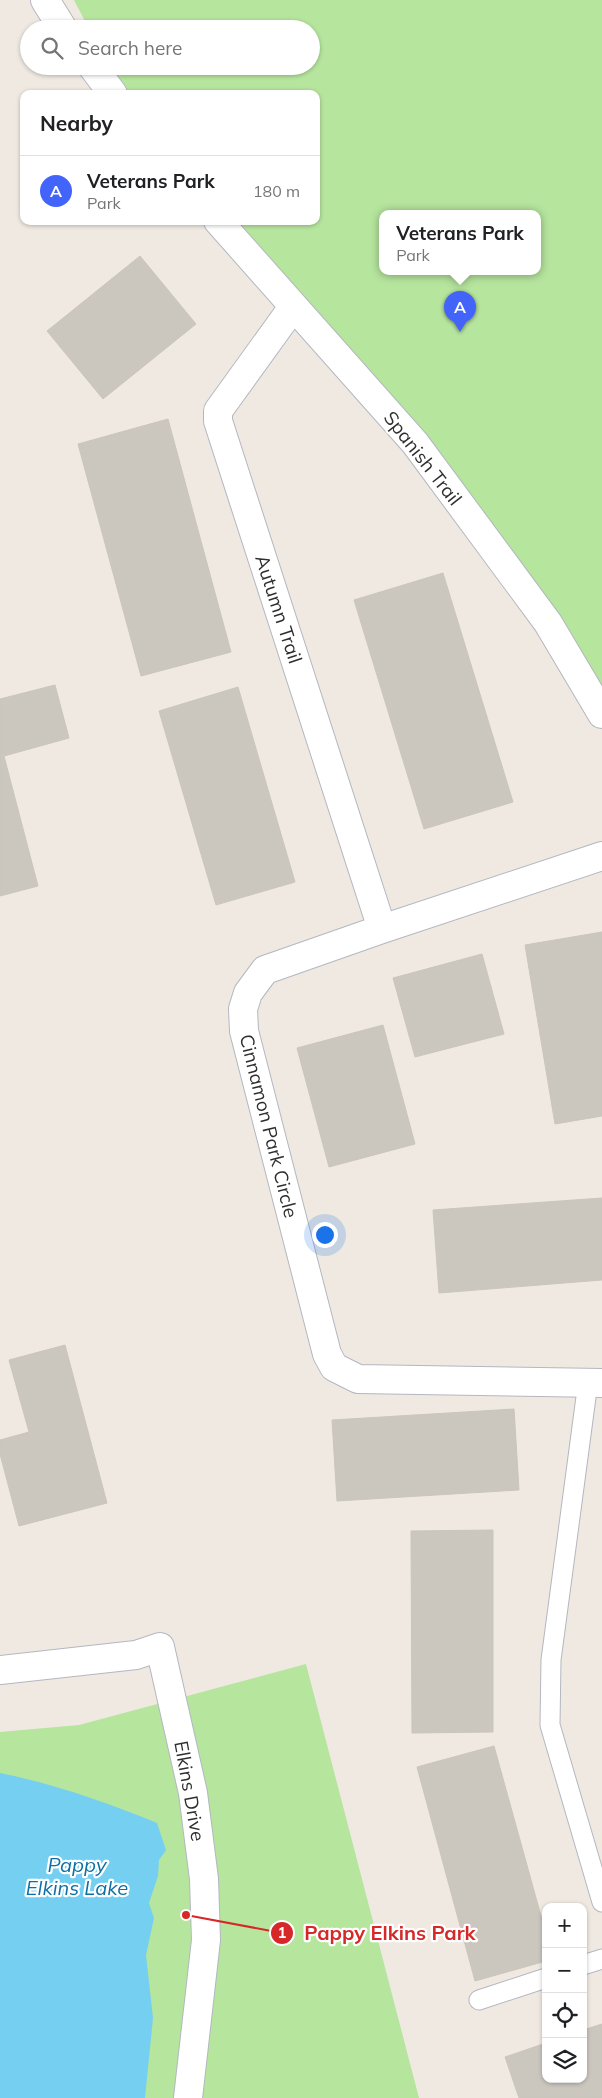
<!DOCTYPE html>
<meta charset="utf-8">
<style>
body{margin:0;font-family:Mulish,sans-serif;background:#f2f2f2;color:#202124}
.controls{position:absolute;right:15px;bottom:15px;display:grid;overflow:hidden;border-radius:10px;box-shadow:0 1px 4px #0004}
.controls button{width:45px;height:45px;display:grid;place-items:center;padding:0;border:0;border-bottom:1px solid #e0e0e0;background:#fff;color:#202124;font:25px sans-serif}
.you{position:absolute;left:324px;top:1234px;width:18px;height:18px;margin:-12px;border:4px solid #fff;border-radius:50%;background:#1a73e8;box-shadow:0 0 0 8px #1a73e833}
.badge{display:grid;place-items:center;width:32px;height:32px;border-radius:50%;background:#4264fb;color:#fff;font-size:16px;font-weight:700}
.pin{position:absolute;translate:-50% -41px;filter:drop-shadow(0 1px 2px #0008)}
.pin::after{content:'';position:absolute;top:26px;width:18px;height:15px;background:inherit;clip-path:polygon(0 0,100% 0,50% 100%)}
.popup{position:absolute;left:379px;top:210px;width:162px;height:65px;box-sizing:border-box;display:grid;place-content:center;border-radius:10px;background:#fff;filter:drop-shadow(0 1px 4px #0005);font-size:16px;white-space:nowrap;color:#757577}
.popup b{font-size:19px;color:#202124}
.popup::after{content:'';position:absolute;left:50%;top:100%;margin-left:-10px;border:10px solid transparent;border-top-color:#fff}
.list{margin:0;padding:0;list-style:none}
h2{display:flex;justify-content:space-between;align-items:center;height:65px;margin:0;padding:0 20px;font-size:21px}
h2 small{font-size:16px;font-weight:400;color:#757577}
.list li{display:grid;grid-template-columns:32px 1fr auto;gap:15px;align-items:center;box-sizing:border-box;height:70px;padding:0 20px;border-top:1px solid #e0e0e0}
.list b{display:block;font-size:19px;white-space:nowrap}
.list p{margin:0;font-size:16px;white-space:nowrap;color:#757577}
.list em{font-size:16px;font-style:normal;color:#757577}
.icon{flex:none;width:28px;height:28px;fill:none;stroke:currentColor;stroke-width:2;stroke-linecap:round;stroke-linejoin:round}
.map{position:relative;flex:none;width:602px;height:2098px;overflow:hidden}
.search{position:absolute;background:#fff;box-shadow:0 1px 4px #0004;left:20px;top:20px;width:300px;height:55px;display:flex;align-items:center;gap:12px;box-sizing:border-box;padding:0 18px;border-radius:28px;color:#757577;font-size:19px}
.panel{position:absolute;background:#fff;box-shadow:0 1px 4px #0004;left:20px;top:90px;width:300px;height:135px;border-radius:10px}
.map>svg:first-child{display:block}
.green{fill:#b6e59e;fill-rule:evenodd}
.water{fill:#75cff0}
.building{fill:#cbc7bf;stroke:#cbc5ba}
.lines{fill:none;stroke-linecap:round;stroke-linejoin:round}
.service-casing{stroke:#b4b7c1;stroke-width:21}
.minor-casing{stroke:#b4b7c1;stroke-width:30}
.tertiary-casing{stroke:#b4b7c1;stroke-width:30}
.service{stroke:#fff;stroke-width:19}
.minor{stroke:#fff;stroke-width:28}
.tertiary{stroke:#fff;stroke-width:28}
.labels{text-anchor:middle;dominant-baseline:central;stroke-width:4.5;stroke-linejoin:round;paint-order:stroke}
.street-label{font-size:19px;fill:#2e2e2e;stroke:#fff}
.water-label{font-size:20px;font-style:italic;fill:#0d6fa3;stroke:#fff}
.leader{fill:none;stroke:#d62828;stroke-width:2}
.callout-dot{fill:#d62828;stroke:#fff;stroke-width:2}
.mark-label{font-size:15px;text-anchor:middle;font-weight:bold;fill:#fff}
.callout-label{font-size:20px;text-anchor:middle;font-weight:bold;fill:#d62828;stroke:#fff;stroke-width:4.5;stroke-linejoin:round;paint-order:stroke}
</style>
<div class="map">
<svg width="602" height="2098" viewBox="0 0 602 2098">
<rect width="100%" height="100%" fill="#efe9e1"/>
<path class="green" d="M74 0H602V718L415 443 219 221H316V94H124L109 66H311V29H89ZM382 213H538V271H382Z
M306 1664 419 2098H0V1732L79 1725Z"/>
<path class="water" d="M0 1773C54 1784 106 1802 157 1823L166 1850 159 1860 158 1876 149 1903 154 1918 146 1955 153 2018 145 2098H0Z"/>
<path class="building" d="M140 256 196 324 103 399 47 331Z
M168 419 231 652 141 676 78 444Z
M443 573 513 802 424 829 354 600Z
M55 685 69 738 4 756 38 886 0 896V699Z
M238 687 295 882 216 905 159 711Z
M602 932V1116L555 1124 525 945Z
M482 954 504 1034 415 1057 393 978Z
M383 1025 415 1144 329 1167 297 1048Z
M602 1198V1280L439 1293 433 1210Z
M65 1345 107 1503 19 1526 0 1454V1440L29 1432 9 1360Z
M514 1409 519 1490 337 1501 332 1420Z
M493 1530V1732L412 1733 411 1531Z
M494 1746 546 1934V1961L475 1981 417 1767Z
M602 2024V2098H519L505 2057 546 2043V2079H583V2030Z"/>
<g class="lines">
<defs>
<path id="service" d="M588 1382 551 1660 550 1725 602 1902
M583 1965 602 1959
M479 2000 546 1978"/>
<path id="minor" d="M293 307 218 411V421L382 929
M602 856 382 929 265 970 248 993 243 1009 244 1031 327 1354 334 1367 358 1379 602 1383
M0 1670 136 1655 160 1647 193 1793 204 1879 206 1940 188 2098"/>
<path id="tertiary" d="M45 0 63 29
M92 66 113 94
M218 221 415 443 548 623 602 714"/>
</defs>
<use href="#service" class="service-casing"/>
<use href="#minor" class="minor-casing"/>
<use href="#tertiary" class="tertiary-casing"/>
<use href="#service" class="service"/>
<use href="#minor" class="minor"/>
<use href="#tertiary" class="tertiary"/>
</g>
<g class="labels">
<g class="street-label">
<text transform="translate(423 458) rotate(52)">Spanish Trail</text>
<text transform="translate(279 609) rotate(72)">Autumn Trail</text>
<text transform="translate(269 1126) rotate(76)">Cinnamon Park Circle</text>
<text transform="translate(190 1791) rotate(80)">Elkins Drive</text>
</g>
<g class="water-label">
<text x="77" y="1864">Pappy<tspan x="77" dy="23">Elkins Lake</tspan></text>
</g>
</g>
<path class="leader" d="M186 1915L282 1933"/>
<g class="callout-dot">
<circle cx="186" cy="1915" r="5"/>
<circle cx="282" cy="1933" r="12"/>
</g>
<g class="mark-label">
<text x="282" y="1938">1</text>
</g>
<g class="callout-label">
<text x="390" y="1940">Pappy Elkins Park</text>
</g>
</svg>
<div class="controls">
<button>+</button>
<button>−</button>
<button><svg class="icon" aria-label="locate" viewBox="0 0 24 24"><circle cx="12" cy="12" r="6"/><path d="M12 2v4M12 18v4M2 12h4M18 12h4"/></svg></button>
<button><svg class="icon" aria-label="layers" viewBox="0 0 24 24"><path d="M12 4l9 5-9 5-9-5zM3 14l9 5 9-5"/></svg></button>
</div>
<div class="you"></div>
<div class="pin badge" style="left:460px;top:332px">A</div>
<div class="popup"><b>Veterans Park</b>Park</div>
<div class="search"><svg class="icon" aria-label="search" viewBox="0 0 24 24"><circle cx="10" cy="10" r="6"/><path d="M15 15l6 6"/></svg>Search here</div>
<section class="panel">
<h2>Nearby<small></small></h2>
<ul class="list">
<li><span class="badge">A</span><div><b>Veterans Park</b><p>Park</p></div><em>180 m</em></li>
</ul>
</section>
</div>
